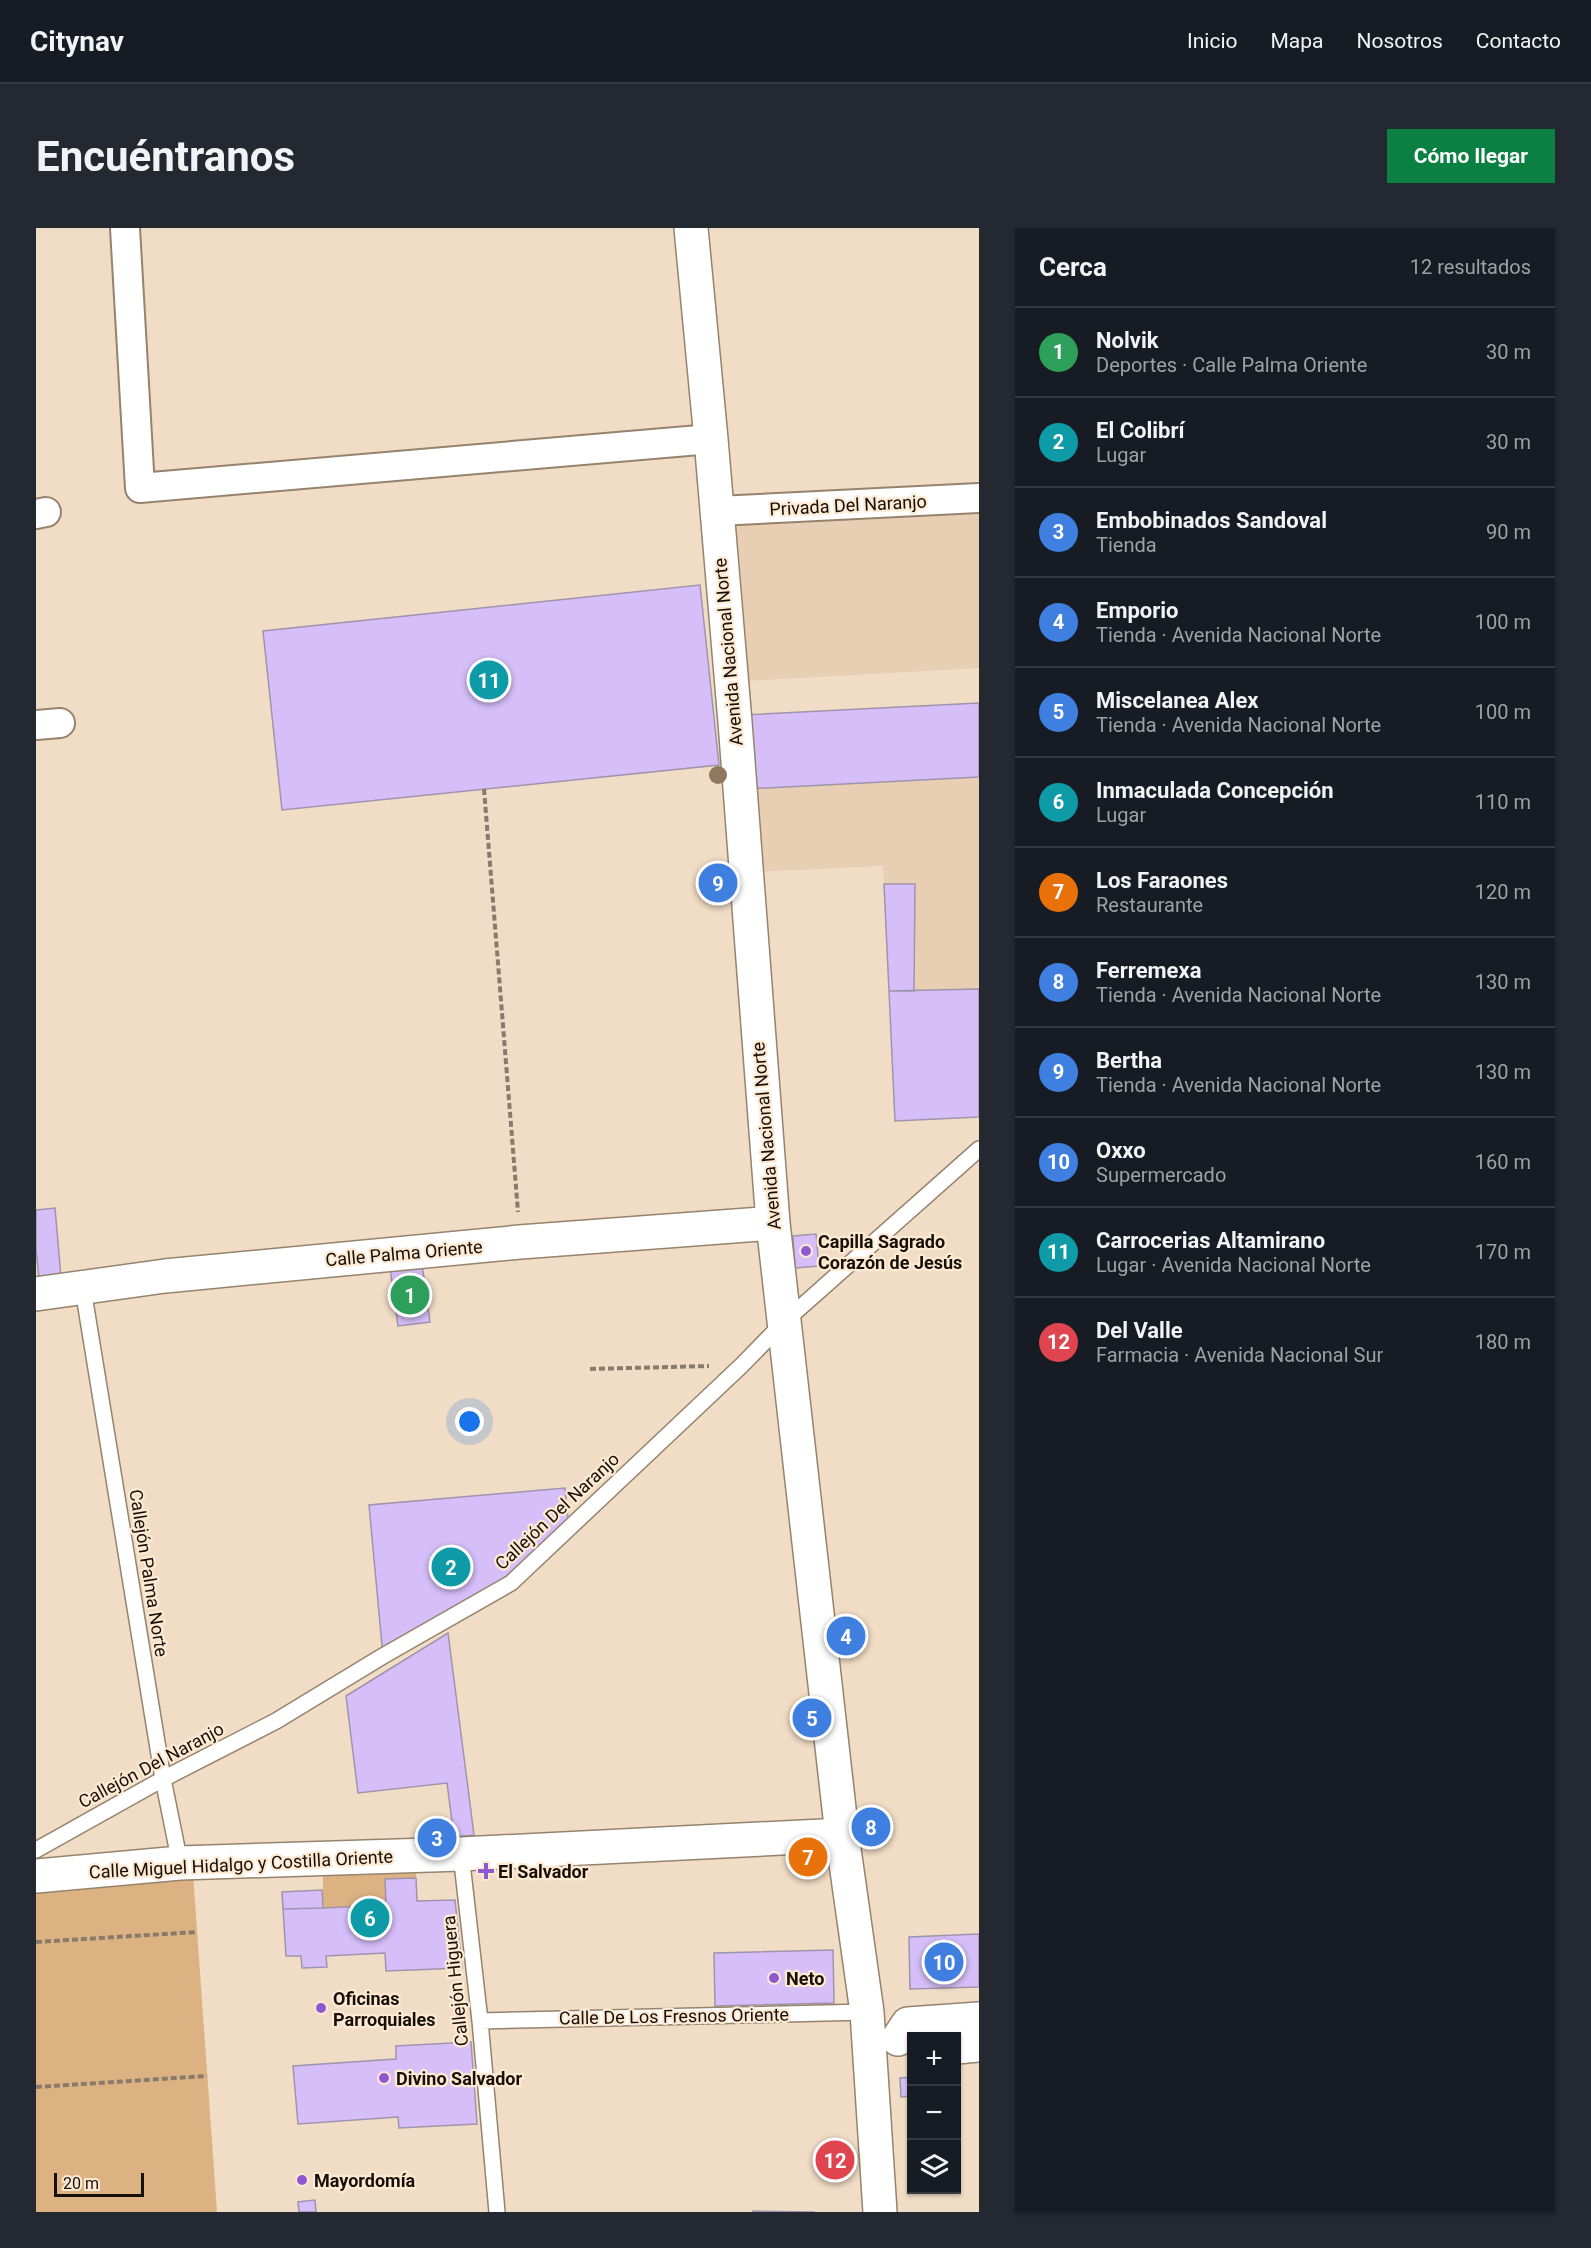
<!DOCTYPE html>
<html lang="es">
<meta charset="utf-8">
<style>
body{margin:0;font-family:Roboto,sans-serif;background:#242831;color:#f1f3f6}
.controls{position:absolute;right:18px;bottom:18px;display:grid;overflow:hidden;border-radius:0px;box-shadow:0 2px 4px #0004}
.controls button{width:54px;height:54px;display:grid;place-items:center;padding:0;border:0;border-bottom:2px solid #363941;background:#171b24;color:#f1f3f6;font:30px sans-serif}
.scale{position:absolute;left:18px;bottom:15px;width:90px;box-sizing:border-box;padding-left:6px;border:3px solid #171008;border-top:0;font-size:16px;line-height:21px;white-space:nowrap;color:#171008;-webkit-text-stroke:4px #fee9d2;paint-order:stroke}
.you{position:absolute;left:434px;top:1194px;width:21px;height:21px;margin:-15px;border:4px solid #fff;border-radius:50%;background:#1a73e8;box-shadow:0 0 0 9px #1a73e833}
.badge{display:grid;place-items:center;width:39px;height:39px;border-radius:50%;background:#0b8043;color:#fff;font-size:20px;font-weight:700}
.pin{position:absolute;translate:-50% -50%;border:3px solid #fff;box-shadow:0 2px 6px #0006}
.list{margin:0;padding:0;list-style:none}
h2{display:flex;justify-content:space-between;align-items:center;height:78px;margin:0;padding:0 24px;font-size:26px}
h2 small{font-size:20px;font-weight:400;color:#9ea1a6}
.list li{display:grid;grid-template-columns:39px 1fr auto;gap:18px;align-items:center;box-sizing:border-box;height:90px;padding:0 24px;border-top:2px solid #363941}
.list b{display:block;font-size:22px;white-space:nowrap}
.list p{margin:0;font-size:20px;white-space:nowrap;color:#9ea1a6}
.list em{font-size:20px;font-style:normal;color:#9ea1a6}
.icon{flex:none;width:33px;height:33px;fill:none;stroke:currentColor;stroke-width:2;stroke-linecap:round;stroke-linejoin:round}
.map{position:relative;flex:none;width:943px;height:1984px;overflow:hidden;border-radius:0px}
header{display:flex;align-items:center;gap:36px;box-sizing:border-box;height:84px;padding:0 30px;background:#171b24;border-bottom:2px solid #363941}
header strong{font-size:28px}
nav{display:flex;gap:33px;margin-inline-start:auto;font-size:21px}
.intro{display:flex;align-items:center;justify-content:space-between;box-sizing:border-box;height:144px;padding:0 36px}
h1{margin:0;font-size:42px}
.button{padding:15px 27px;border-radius:0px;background:#0b8043;color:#fff;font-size:21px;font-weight:700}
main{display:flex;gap:36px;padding:0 36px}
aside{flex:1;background:#171b24;border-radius:0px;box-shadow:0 2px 4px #0004}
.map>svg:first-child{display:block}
.built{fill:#e8ceb3}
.green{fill:#dcb282}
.building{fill:#d6bff9;stroke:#9e94ad;stroke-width:1.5}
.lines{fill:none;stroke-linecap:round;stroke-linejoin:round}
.lane-casing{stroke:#95836e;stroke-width:18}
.street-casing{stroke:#95836e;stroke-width:32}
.secondary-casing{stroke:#95836e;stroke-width:36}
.path{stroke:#897b6b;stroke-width:4;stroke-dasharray:6 3;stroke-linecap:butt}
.lane{stroke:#fff;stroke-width:15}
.street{stroke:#fff;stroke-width:28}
.secondary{stroke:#fff;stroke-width:33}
.tree{fill:#8f785e}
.poi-dot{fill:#9058d0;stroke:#fee9d2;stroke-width:2}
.labels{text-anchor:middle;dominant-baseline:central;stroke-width:4.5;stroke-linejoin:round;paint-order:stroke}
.street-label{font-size:18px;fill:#171008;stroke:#fee9d2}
.poi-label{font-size:18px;font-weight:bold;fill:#171008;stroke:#fee9d2;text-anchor:start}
</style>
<header>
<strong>Citynav</strong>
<nav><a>Inicio</a><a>Mapa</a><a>Nosotros</a><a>Contacto</a></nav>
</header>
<div class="intro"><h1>Encuéntranos</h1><a class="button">Cómo llegar</a></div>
<main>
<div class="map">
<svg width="943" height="1984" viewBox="0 0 943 1984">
<rect width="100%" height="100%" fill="#f1dcc5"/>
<path class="built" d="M943 270V440L710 453 698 282Z
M943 475V889L853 763 847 638 714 644 707 487Z"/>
<path class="green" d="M380 1630V1650L349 1651 350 1677 287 1680V1637Z
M157 1646 181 1984H0V1658Z"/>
<path class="building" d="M664 357 683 537 246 582 227 403Z
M943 475V549L710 561 707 487Z
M689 644 692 664 675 667 672 646Z
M848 656H879L878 763H853Z
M943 761V889L859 893 853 763Z
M19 980 25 1049 3 1051 0 1021V982Z
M780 1006 783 1038 759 1040 757 1008Z
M386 1036 394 1094 362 1098 354 1040Z
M529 1260 533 1300 475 1355 347 1428 333 1277Z
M412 1405 438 1607 418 1609 411 1555 322 1565 310 1468Z
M380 1650 381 1673 419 1672 426 1740 350 1743 349 1725 290 1728 291 1739 266 1740 265 1728H250L246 1664 286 1662 287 1680 350 1677 349 1651Z
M286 1662 287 1680 247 1681 246 1664Z
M943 1706V1759L874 1761 873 1709Z
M797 1722 798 1775 679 1778 678 1725Z
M435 1814 441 1896 363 1900 362 1889 262 1896 257 1838 360 1831V1818Z
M876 1849V1868L865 1869 864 1850Z
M279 1972 280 1984H263L262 1974Z
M717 1983 779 1984H717Z"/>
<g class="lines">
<defs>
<path id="lane" d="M47 1061 127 1551 144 1635
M0 1622 127 1551 240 1493 347 1428 475 1355 706 1137 748 1094 943 921
M425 1626 444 1793 461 1984
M444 1793 831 1784"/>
<path id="street" d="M89 0 104 260 675 211
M681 283 943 270
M0 286 10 284
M0 497 24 495"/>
<path id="secondary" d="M655 0 675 211 699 494 737 995 806 1607 831 1784 844 1984
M0 1066 129 1048 484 1014 737 995
M0 1648 144 1635 425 1626 806 1607
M862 1811 872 1796 943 1791
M921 1819 943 1817"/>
</defs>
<use href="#lane" class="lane-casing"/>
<use href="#street" class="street-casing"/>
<use href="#secondary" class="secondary-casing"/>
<path class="path" d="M448 561 482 984
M554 1141 673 1138
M0 1714 161 1704
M0 1859 171 1848"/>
<use href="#lane" class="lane"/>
<use href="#street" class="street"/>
<use href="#secondary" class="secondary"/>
</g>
<circle class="tree" cx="682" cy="547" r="9"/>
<g class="poi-dot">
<circle cx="770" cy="1023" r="6"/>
<path d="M447 1634h6v6h6v6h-6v6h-6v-6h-6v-6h6z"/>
<circle cx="738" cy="1750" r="6"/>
<circle cx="285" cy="1780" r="6"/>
<circle cx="348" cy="1850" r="6"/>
<circle cx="266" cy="1952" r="6"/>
</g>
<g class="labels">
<g class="street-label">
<text transform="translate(812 277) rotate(-3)">Privada Del Naranjo</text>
<text transform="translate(692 424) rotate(-95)">Avenida Nacional Norte</text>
<text transform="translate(730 908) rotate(-95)">Avenida Nacional Norte</text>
<text transform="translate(368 1025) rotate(-5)">Calle Palma Oriente</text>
<text transform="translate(521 1283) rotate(-43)">Callejón Del Naranjo</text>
<text transform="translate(113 1345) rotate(81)">Callejón Palma Norte</text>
<text transform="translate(115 1537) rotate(-28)">Callejón Del Naranjo</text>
<text transform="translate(205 1636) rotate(-3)">Calle Miguel Hidalgo y Costilla Oriente</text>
<text transform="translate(419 1753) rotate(-96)">Callejón Higuera</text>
<text transform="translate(638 1788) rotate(-1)">Calle De Los Fresnos Oriente</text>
</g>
<g class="poi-label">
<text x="782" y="1013">Capilla Sagrado<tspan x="782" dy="21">Corazón de Jesús</tspan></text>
<text x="462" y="1643">El Salvador</text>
<text x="750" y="1750">Neto</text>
<text x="297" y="1770">Oficinas<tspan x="297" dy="21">Parroquiales</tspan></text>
<text x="360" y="1850">Divino Salvador</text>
<text x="278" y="1952">Mayordomía</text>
</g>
</g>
</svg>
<div class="controls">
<button>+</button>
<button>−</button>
<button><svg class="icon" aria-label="layers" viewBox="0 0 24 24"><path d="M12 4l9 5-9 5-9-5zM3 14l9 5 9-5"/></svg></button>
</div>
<div class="scale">20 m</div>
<div class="you"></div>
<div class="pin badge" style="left:374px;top:1067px;background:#2e9e5b">1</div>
<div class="pin badge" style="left:415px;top:1339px;background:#0f9aa8">2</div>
<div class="pin badge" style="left:401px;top:1610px;background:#3f7fe0">3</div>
<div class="pin badge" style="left:810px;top:1408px;background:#3f7fe0">4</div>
<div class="pin badge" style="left:776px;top:1490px;background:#3f7fe0">5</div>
<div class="pin badge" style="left:334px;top:1690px;background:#0f9aa8">6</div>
<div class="pin badge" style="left:772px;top:1629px;background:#e8710a">7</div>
<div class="pin badge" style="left:835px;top:1599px;background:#3f7fe0">8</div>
<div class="pin badge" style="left:682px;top:655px;background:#3f7fe0">9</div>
<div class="pin badge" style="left:908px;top:1734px;background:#3f7fe0">10</div>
<div class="pin badge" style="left:453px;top:452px;background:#0f9aa8">11</div>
<div class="pin badge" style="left:799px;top:1932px;background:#e0444e">12</div>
</div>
<aside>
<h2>Cerca<small>12 resultados</small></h2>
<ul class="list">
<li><span class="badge" style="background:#2e9e5b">1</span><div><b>Nolvik</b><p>Deportes · Calle Palma Oriente</p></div><em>30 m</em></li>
<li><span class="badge" style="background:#0f9aa8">2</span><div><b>El Colibrí</b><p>Lugar</p></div><em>30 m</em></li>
<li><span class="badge" style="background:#3f7fe0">3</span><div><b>Embobinados Sandoval</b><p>Tienda</p></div><em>90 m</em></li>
<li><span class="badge" style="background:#3f7fe0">4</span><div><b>Emporio</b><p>Tienda · Avenida Nacional Norte</p></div><em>100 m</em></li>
<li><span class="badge" style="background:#3f7fe0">5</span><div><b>Miscelanea Alex</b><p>Tienda · Avenida Nacional Norte</p></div><em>100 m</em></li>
<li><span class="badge" style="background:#0f9aa8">6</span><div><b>Inmaculada Concepción</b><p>Lugar</p></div><em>110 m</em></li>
<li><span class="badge" style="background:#e8710a">7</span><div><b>Los Faraones</b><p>Restaurante</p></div><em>120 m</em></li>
<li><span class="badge" style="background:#3f7fe0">8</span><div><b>Ferremexa</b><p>Tienda · Avenida Nacional Norte</p></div><em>130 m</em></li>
<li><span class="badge" style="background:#3f7fe0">9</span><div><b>Bertha</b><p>Tienda · Avenida Nacional Norte</p></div><em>130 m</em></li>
<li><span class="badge" style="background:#3f7fe0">10</span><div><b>Oxxo</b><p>Supermercado</p></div><em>160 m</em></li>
<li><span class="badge" style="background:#0f9aa8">11</span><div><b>Carrocerias Altamirano</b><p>Lugar · Avenida Nacional Norte</p></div><em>170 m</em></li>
<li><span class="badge" style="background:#e0444e">12</span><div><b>Del Valle</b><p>Farmacia · Avenida Nacional Sur</p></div><em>180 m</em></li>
</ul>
</aside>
</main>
